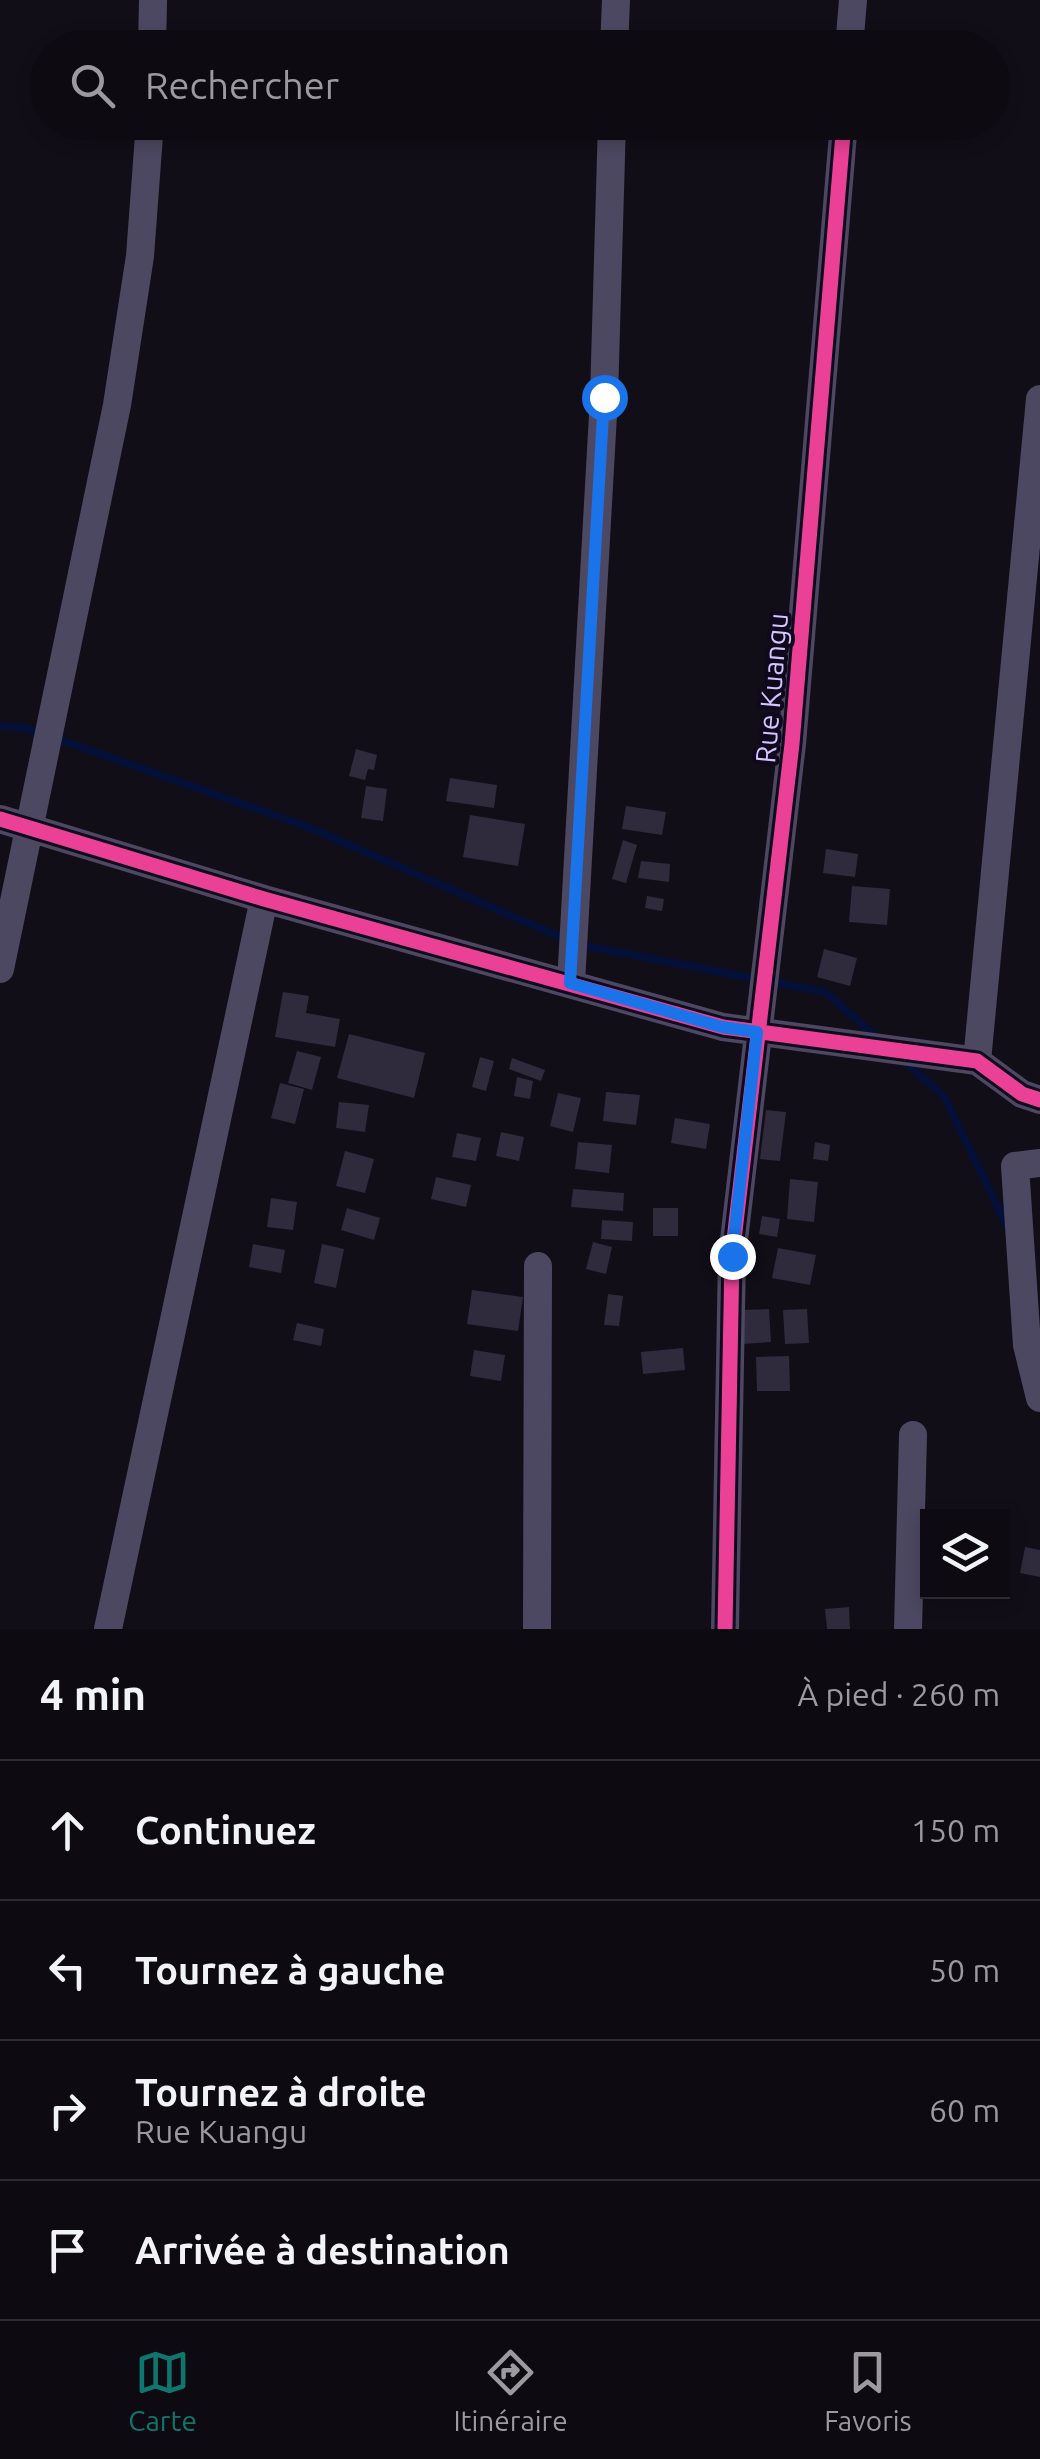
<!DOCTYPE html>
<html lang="fr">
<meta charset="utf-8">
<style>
body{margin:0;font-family:Ubuntu,sans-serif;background:#16131b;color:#f1f3f6}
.controls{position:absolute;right:30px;bottom:30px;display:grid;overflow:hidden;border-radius:0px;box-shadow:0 5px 15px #0003}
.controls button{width:90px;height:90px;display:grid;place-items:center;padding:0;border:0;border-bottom:2px solid #2d2b32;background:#0d0a12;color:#f1f3f6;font:50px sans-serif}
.stop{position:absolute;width:30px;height:30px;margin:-22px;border:8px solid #1a73e8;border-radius:50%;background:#fff}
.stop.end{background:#1a73e8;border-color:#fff;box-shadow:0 2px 10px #0008}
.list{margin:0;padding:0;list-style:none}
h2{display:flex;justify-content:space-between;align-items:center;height:130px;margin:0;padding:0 40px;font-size:42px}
h2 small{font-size:32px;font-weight:400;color:#9a9a9f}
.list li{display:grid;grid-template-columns:65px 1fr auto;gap:30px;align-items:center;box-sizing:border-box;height:140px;padding:0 40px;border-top:2px solid #2d2b32}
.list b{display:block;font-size:38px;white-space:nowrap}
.list p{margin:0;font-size:32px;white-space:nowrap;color:#9a9a9f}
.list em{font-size:32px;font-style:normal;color:#9a9a9f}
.icon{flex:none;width:55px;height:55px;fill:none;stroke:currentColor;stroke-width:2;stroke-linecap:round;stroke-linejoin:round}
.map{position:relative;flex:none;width:1040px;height:1629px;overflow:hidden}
.search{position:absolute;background:#0d0a12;box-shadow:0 5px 15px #0003;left:30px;right:30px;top:30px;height:110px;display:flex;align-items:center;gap:25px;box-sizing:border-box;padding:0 35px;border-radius:55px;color:#9a9a9f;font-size:38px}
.sheet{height:690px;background:#0d0a12}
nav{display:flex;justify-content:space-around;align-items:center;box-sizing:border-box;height:140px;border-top:2px solid #2d2b32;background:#0d0a12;font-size:28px;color:#9a9a9f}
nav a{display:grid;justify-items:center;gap:5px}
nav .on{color:#0f766e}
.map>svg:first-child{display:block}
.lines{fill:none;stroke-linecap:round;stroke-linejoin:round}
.stream{stroke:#051039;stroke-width:8}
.building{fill:#2f2a3c}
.minor{stroke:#4d4862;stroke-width:28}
.cycleway-casing{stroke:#0f091d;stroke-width:21}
.cycleway{stroke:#ea4096;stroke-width:15}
.route{stroke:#1a73e8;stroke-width:12}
.labels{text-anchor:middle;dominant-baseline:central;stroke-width:8;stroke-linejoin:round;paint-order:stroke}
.street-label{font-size:28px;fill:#d4c5ff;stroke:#0f091d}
</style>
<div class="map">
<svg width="1040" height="1629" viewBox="0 0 1040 1629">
<rect width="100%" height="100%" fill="#110e18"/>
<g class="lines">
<path class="stream" d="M0 726 26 728 42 734
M55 738 308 827 567 940
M580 945 758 979
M772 982 825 992 879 1039
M905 1062 944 1096 1009 1230"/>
</g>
<path class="building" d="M356 749 377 755 374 770 368 769 365 780 349 776Z
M450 778 497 785 494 808 446 801Z
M366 786 387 789 383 821 361 818Z
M626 806 666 812 662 835 622 829Z
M470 815 525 824 518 866 463 857Z
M623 840 637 845 626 883 612 879Z
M826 849 858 854 855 877 823 873Z
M641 861 670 864 669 882 638 878Z
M852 886 890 889 887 925 849 922Z
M647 896 664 899 662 911 645 908Z
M824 949 857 958 850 986 817 977Z
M283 992 309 996 306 1013 340 1019 335 1047 275 1037Z
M349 1034 425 1053 414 1098 337 1078Z
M297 1051 321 1057 312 1090 288 1083Z
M480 1057 494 1061 486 1091 472 1087Z
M512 1058 545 1070 541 1081 509 1069Z
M517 1077 533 1081 530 1099 514 1096Z
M280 1083 304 1089 295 1124 271 1118Z
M606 1092 640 1095 636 1125 603 1121Z
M558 1093 581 1098 573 1132 550 1126Z
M339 1102 369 1105 365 1132 336 1128Z
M766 1110 786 1112 780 1161 760 1159Z
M675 1118 710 1124 706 1149 671 1143Z
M501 1132 524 1137 519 1161 496 1156Z
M457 1133 481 1138 476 1161 452 1157Z
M578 1142 612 1145 609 1173 575 1169Z
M815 1142 830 1145 828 1161 813 1159Z
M345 1151 374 1159 365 1193 336 1186Z
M436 1177 471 1185 466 1207 431 1199Z
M790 1179 818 1182 814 1222 787 1219Z
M573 1189 624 1193 623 1211 571 1207Z
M271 1198 297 1202 293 1230 267 1227Z
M347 1208 380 1218 374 1240 341 1230Z
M653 1208H678V1236H653Z
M762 1216 780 1219 777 1237 759 1234Z
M602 1220 633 1222 632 1241 601 1239Z
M593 1242 612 1247 606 1274 586 1269Z
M253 1244 285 1250 281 1273 249 1267Z
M322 1244 344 1249 336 1288 314 1283Z
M778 1248 816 1255 810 1285 772 1278Z
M472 1290 523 1297 518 1331 467 1324Z
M608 1294 623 1296 619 1326 604 1325Z
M769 1309 771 1342 742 1344 740 1310Z
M807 1309 809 1343 785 1344 783 1310Z
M297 1323 324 1329 321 1346 293 1340Z
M683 1348 685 1370 643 1374 641 1352Z
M474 1350 505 1355 501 1381 470 1376Z
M789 1356 790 1391H757L756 1357Z
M1025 1547 1040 1550V1577L1020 1573Z
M849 1607 850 1629H827L825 1609Z"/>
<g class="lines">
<path class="minor" d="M152 48 153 0
M614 48 616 0
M849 48 853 0
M0 819 264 899 723 1027 977 1061 1022 1094 1040 1100
M0 969 117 405 140 256 150 122
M571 983 604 397 612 122
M977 1061 1040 399
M1040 1163 1015 1166 1027 1345 1040 1398
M108 1629 264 899
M537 1629 538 1266
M725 1629 732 1257 792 744 844 122
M908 1629 913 1435"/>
<defs>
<path id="cycleway" d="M0 819 264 899 723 1027 977 1061 1022 1094 1040 1100
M725 1629 732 1257 792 744 844 122"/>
</defs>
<use href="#cycleway" class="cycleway-casing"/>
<use href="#cycleway" class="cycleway"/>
</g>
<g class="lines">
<path class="route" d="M604 397 570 983 722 1027 757 1032 732 1256"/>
</g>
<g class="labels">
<g class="street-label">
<text transform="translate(771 688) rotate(-85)">Rue Kuangu</text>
</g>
</g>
</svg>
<div class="controls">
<button><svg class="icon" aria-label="layers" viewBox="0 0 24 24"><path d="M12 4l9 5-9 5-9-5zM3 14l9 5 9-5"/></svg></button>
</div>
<div class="stop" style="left:604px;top:397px"></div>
<div class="stop end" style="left:732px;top:1256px"></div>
<div class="search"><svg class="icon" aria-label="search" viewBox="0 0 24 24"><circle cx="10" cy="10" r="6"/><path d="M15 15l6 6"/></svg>Rechercher</div>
</div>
<section class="sheet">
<h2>4 min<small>À pied · 260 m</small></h2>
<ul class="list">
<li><svg class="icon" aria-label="ahead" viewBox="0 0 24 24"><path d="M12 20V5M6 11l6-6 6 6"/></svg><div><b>Continuez</b></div><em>150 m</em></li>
<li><svg class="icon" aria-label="left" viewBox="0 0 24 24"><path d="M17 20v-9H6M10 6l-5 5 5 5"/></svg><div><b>Tournez à gauche</b></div><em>50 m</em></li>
<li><svg class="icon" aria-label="right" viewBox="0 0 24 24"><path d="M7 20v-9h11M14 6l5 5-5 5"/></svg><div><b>Tournez à droite</b><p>Rue Kuangu</p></div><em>60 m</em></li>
<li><svg class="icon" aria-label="arrive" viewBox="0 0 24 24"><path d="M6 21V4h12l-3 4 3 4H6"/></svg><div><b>Arrivée à destination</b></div></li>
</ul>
</section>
<nav>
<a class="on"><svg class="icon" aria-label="map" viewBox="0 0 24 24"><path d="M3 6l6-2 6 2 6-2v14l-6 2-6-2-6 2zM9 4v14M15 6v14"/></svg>Carte</a>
<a><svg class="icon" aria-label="directions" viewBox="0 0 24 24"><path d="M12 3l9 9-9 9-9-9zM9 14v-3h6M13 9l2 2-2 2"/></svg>Itinéraire</a>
<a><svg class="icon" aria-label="saved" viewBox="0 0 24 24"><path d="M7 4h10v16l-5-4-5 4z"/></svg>Favoris</a>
</nav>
